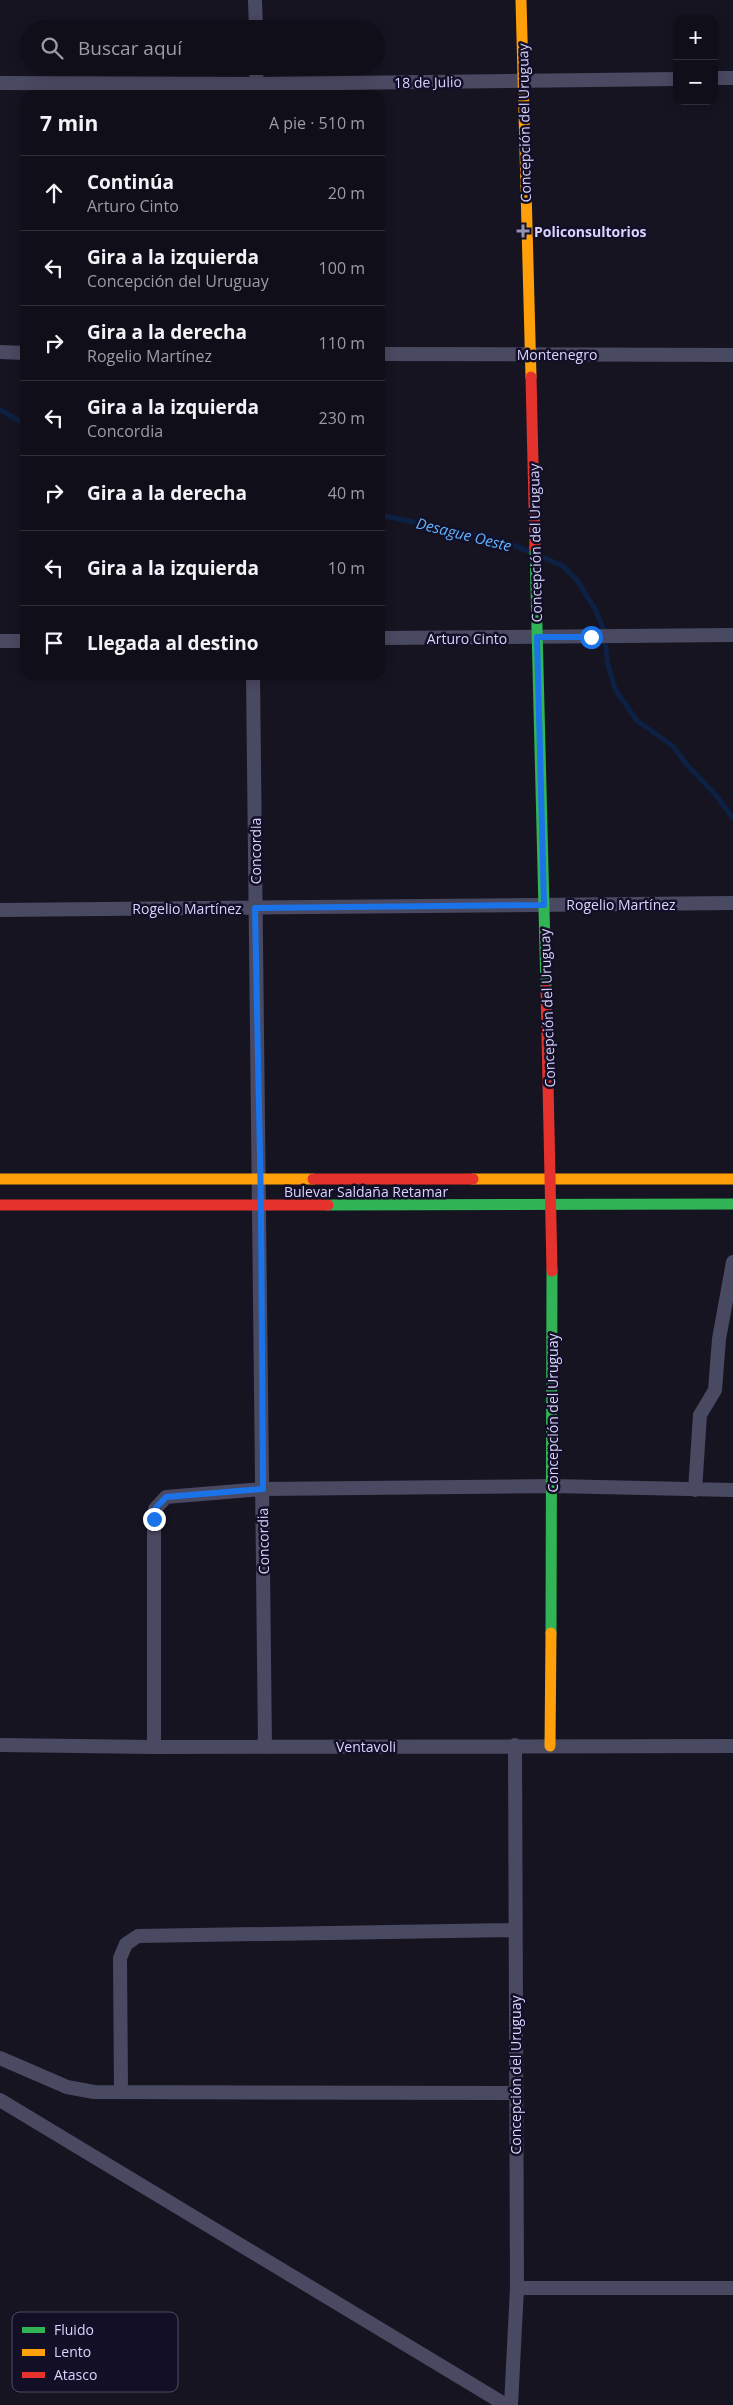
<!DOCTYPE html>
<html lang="es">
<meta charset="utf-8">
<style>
body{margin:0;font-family:"Open Sans",sans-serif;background:#1e1d26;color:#f1f3f6}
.controls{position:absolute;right:15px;top:15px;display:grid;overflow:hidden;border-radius:10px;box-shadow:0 2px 12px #0003}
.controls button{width:45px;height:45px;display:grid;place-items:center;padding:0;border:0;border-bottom:1px solid #302f38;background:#100f19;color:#f1f3f6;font:25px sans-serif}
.stop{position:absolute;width:15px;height:15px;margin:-11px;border:4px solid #1a73e8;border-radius:50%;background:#fff}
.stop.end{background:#1a73e8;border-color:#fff;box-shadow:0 1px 5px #0008}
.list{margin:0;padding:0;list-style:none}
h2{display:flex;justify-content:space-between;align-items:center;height:65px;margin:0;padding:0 20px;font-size:21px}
h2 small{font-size:16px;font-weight:400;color:#9c9ca2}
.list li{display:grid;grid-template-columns:32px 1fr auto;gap:15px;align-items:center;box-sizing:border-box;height:75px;padding:0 20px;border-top:1px solid #302f38}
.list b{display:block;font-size:19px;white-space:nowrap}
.list p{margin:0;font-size:16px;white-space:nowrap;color:#9c9ca2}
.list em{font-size:16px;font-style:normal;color:#9c9ca2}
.icon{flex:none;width:28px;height:28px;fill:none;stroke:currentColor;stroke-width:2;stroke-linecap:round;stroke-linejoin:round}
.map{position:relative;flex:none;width:733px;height:2405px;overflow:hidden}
.search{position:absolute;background:#100f19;box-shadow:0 2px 12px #0003;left:20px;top:20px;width:365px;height:55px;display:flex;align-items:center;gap:12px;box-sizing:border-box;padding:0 18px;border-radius:28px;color:#9c9ca2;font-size:19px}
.panel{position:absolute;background:#100f19;box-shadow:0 2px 12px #0003;left:20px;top:90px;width:365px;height:590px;border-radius:15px}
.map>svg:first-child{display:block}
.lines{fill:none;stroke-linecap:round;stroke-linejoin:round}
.stream{stroke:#0d2144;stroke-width:5}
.street{stroke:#4a4962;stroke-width:14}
.fast{stroke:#30b455;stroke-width:11}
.slow{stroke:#ff9f0a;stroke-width:11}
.jam{stroke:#e5322d;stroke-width:11}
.route{stroke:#1a73e8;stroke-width:6}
.poi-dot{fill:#9591b1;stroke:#130f26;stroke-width:2}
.labels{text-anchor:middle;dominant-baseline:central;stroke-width:5;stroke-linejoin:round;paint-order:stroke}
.street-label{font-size:14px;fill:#d9d4ff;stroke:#130f26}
.poi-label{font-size:14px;font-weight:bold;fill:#d9d4ff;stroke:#130f26;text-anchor:start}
.water-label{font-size:15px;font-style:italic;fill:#62b6ff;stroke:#130f26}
.key{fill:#130f26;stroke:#4e4a67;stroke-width:1}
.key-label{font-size:14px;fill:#d9d4ff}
</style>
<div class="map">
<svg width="733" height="2405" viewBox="0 0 733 2405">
<rect width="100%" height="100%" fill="#161421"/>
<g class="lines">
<path class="stream" d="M0 410 25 424
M380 515 504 541 530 552
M540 556 563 566 577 580 595 609 603 628 608 665 615 689 637 721 673 746 686 764 715 794 733 818"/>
<path class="street" d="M255 0 256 29
M256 66 257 95
M714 78H733
M0 83 257 84 677 79
M0 352 25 353
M380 354 733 355
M380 638 733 635
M0 641H25
M253 675 265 1747
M0 910 733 903
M695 1490 700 1415 715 1390 719 1339 733 1262
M0 1745 154 1747 733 1746
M154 1747V1519L155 1509 166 1497 263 1489 553 1486 733 1490
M0 2058 67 2087 94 2092 514 2093
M121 2092 120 1958 126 1944 138 1936 515 1930
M0 2100 506 2405
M517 2288H733
M511 2405 517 2288 515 1745"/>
<path class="fast" d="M535 548 546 989
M328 1205 733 1204
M551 1633 552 1271"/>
<path class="slow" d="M521 0 531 377
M0 1179H313
M473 1179H733
M550 1746 551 1633"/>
<path class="jam" d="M531 377 535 548
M546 989 552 1271
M313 1179H473
M0 1205H328"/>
</g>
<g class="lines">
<path class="route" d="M154 1519 155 1509 166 1497 263 1489 261 1206 255 908 544 905 537 637H591"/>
</g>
<path class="poi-dot" d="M520.5 223.5h5v5h5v5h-5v5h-5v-5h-5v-5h5z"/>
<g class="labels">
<g class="street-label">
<text transform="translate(428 82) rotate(-1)">18 de Julio</text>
<text transform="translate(524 123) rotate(-91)">Concepción del Uruguay</text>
<text x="557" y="354">Montenegro</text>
<text transform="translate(535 543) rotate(-91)">Concepción del Uruguay</text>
<text x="467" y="638">Arturo Cinto</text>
<text transform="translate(255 851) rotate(-90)">Concordia</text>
<text x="621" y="904">Rogelio Martínez</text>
<text x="187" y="908">Rogelio Martínez</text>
<text transform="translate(547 1008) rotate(-92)">Concepción del Uruguay</text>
<text x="366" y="1191">Bulevar Saldaña Retamar</text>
<text transform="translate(552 1413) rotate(-90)">Concepción del Uruguay</text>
<text transform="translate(263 1541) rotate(-91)">Concordia</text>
<text x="366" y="1746">Ventavoli</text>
<text transform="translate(515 2075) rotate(-90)">Concepción del Uruguay</text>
</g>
<g class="poi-label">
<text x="534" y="231">Policonsultorios</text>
</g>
<g class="water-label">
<text transform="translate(464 534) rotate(14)">Desague Oeste</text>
</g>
</g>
<rect x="12" y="2312" width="166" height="80" rx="8" class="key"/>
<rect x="22" y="2327" width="23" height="6" fill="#30b455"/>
<rect x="22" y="2349" width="23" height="7" fill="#ff9f0a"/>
<rect x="22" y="2372" width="23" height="6" fill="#e5322d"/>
<g class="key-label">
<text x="54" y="2335">Fluido</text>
<text x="54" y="2357">Lento</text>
<text x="54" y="2380">Atasco</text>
</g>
</svg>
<div class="controls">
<button>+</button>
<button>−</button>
</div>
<div class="stop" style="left:591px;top:637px"></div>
<div class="stop end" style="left:154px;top:1519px"></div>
<div class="search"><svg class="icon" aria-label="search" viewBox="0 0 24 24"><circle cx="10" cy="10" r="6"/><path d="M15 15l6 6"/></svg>Buscar aquí</div>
<section class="panel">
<h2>7 min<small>A pie · 510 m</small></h2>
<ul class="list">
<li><svg class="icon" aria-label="ahead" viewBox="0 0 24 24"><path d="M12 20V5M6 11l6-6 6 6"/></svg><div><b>Continúa</b><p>Arturo Cinto</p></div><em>20 m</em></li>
<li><svg class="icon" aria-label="left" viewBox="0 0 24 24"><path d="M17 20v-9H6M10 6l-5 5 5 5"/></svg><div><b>Gira a la izquierda</b><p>Concepción del Uruguay</p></div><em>100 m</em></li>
<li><svg class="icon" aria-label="right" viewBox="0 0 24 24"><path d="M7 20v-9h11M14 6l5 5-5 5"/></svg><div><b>Gira a la derecha</b><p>Rogelio Martínez</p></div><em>110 m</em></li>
<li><svg class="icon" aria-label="left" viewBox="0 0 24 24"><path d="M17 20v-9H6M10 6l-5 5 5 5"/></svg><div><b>Gira a la izquierda</b><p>Concordia</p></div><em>230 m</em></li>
<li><svg class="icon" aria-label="right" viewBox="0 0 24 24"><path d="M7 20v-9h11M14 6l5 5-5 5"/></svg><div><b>Gira a la derecha</b></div><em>40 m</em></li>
<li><svg class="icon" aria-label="left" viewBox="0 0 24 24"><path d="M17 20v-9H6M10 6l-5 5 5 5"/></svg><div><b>Gira a la izquierda</b></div><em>10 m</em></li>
<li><svg class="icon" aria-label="arrive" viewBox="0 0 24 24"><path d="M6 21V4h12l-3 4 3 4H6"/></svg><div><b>Llegada al destino</b></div></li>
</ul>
</section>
</div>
